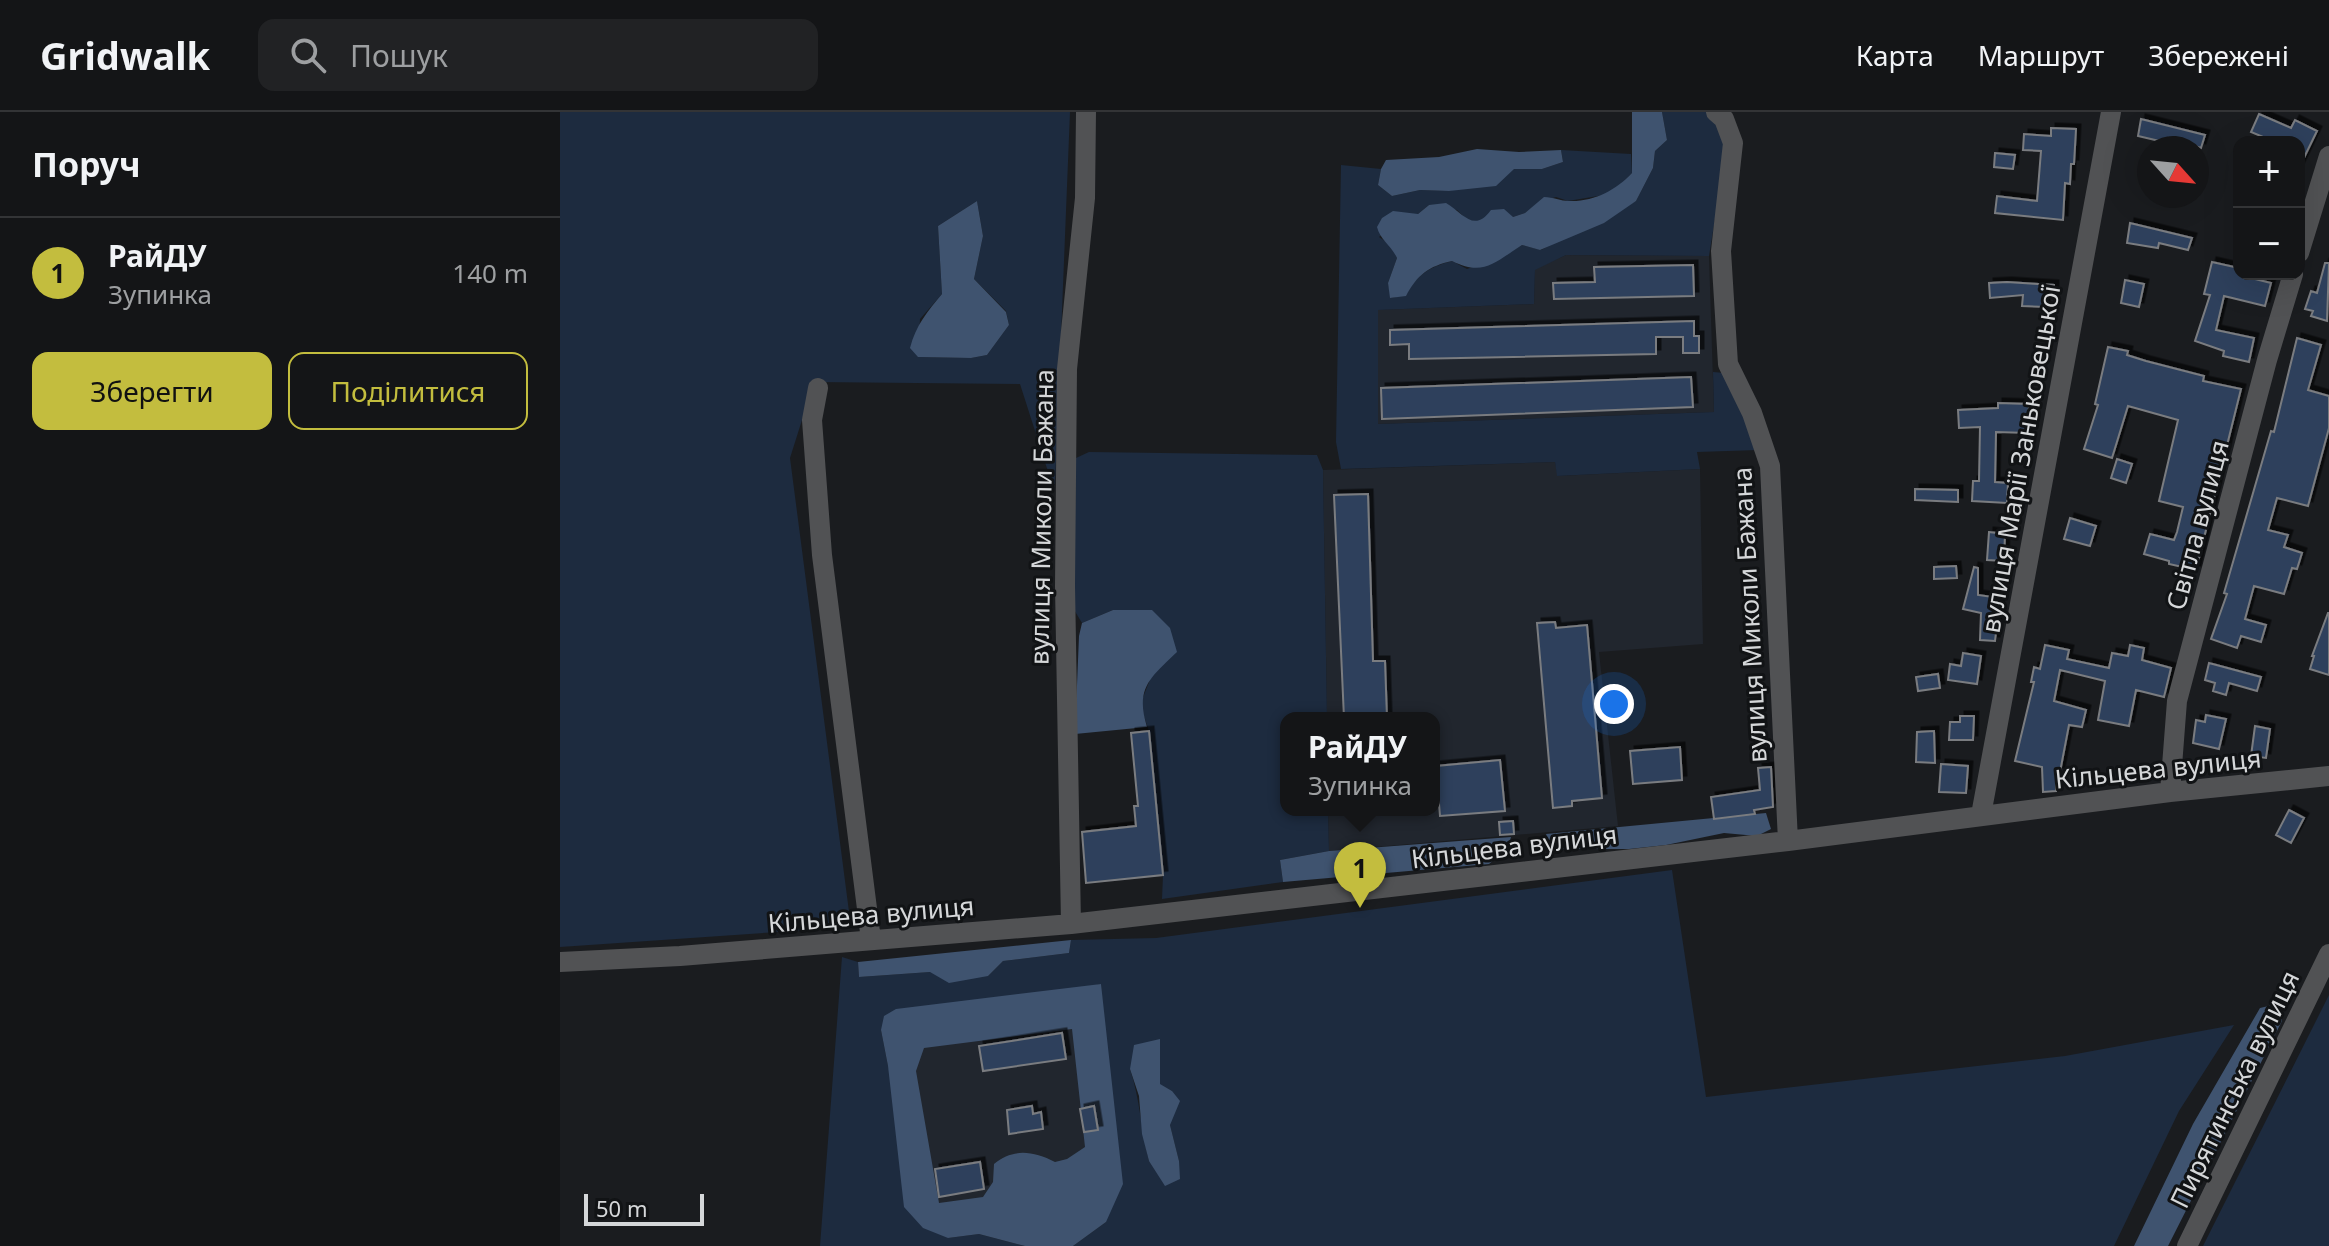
<!DOCTYPE html>
<html lang="uk">
<meta charset="utf-8">
<style>
body{margin:0;font-family:"Noto Sans",sans-serif;background:#212224;color:#f1f3f6}
.controls{position:absolute;right:24px;top:24px;display:grid;overflow:hidden;border-radius:16px;box-shadow:0 8px 32px #0002}
.controls button{width:72px;height:72px;display:grid;place-items:center;padding:0;border:0;border-bottom:2px solid #333436;background:#141517;color:#f1f3f6;font:40px sans-serif}
.compass{position:absolute;left:1577px;top:24px;width:72px;height:72px;border-radius:50%;background:#141517;box-shadow:0 8px 32px #0002;rotate:117deg}
.scale{position:absolute;left:24px;bottom:20px;width:120px;box-sizing:border-box;padding-left:8px;border:4px solid #d5d7d9;border-top:0;font-size:22px;line-height:28px;white-space:nowrap;color:#d5d7d9;-webkit-text-stroke:6px #111315;paint-order:stroke}
.you{position:absolute;left:1054px;top:592px;width:28px;height:28px;margin:-20px;border:6px solid #fff;border-radius:50%;background:#1a73e8;box-shadow:0 0 0 12px #1a73e833}
.badge{display:grid;place-items:center;width:52px;height:52px;border-radius:50%;background:#c3bd3e;color:#111;font-size:26px;font-weight:700}
.pin{position:absolute;translate:-50% -66px;filter:drop-shadow(0 2px 4px #0008)}
.pin::after{content:'';position:absolute;top:42px;width:28px;height:24px;background:inherit;clip-path:polygon(0 0,100% 0,50% 100%)}
.popup{position:absolute;left:720px;top:600px;width:160px;height:104px;box-sizing:border-box;display:grid;place-content:center;border-radius:16px;background:#141517;filter:drop-shadow(0 2px 6px #0005);font-size:26px;white-space:nowrap;color:#9d9fa1}
.popup b{font-size:30px;color:#f1f3f6}
.popup::after{content:'';position:absolute;left:50%;top:100%;margin-left:-16px;border:16px solid transparent;border-top-color:#141517}
.list{margin:0;padding:0;list-style:none}
h2{display:flex;justify-content:space-between;align-items:center;height:104px;margin:0;padding:0 32px;font-size:34px}
h2 small{font-size:26px;font-weight:400;color:#9d9fa1}
.list li{display:grid;grid-template-columns:52px 1fr auto;gap:24px;align-items:center;box-sizing:border-box;height:112px;padding:0 32px;border-top:2px solid #333436}
.list b{display:block;font-size:30px;white-space:nowrap}
.list p{margin:0;font-size:26px;white-space:nowrap;color:#9d9fa1}
.list em{font-size:26px;font-style:normal;color:#9d9fa1}
.actions{display:flex;gap:16px;padding:24px 32px}
.actions a{flex:1;padding:18px 0;border:2px solid #c3bd3e;border-radius:16px;text-align:center;font-size:28px;color:#c3bd3e}
.actions .main{background:#c3bd3e;color:#111}
.icon{flex:none;width:44px;height:44px;fill:none;stroke:currentColor;stroke-width:2;stroke-linecap:round;stroke-linejoin:round}
.map{position:relative;flex:none;width:1769px;height:1134px;overflow:hidden}
header{display:flex;align-items:center;gap:48px;box-sizing:border-box;height:112px;padding:0 40px;background:#141517;border-bottom:2px solid #333436}
header strong{font-size:38px}
nav{display:flex;gap:44px;margin-inline-start:auto;font-size:28px}
.search{width:560px;height:72px;background:#212224;display:flex;align-items:center;gap:20px;box-sizing:border-box;padding:0 28px;border-radius:16px;color:#9d9fa1;font-size:30px}
main{display:flex}
aside{flex:1;background:#141517}
.map>svg:first-child{display:block}
.built{fill:#21262e}
.green{fill:#1d2b3f;fill-rule:evenodd}
.forest{fill:#3f536f;fill-rule:evenodd}
.building{fill:#2e415b;stroke:#7a7c80;stroke-width:2;filter:url(#shadow)}
.lines{fill:none;stroke-linecap:round;stroke-linejoin:round}
.minor{stroke:#515254;stroke-width:20}
.labels{text-anchor:middle;dominant-baseline:central;stroke-width:6;stroke-linejoin:round;paint-order:stroke}
.street-label{font-size:26px;fill:#d5d7d9;stroke:#111315}
</style>
<header>
<strong>Gridwalk</strong>
<div class="search"><svg class="icon" aria-label="search" viewBox="0 0 24 24"><circle cx="10" cy="10" r="6"/><path d="M15 15l6 6"/></svg>Пошук</div>
<nav><a>Карта</a><a>Маршрут</a><a>Збережені</a></nav>
</header>
<main>
<aside>
<h2>Поруч<small></small></h2>
<ul class="list">
<li><span class="badge">1</span><div><b>РайДУ</b><p>Зупинка</p></div><em>140 m</em></li>
</ul>
<div class="actions"><a class="main">Зберегти</a><a>Поділитися</a></div>
</aside>
<div class="map">
<svg width="1769" height="1134" viewBox="0 0 1769 1134">
<defs>
<filter id="shadow"><feDropShadow dx="4.5" dy="-4.5" stdDeviation="0" flood-color="#0009"/></filter>
</defs>
<rect width="100%" height="100%" fill="#1a1c1f"/>
<path class="built" d="M1006 143 1149 144 1154 300 818 312 817 198 974 192 975 157Z
M995 350 998 364 1140 357 1143 532 1039 540 1058 714 769 739 768 698H874V606H767L763 358Z
M531 884 552 1076 362 1105 335 910Z"/>
<path class="green" d="M0 0H510L495 372H492L460 272 254 270 230 346 291 815 0 835ZM417 89 423 124 414 167 446 199 449 213 427 243 411 246 358 245 360 207 382 182 378 114Z
M1102 0H1147L1160 12 1167 32 1149 144 1006 143 975 158 974 192 818 198V312L1154 300 1153 260 1165 261 1198 338 1137 340 1140 357 997 364 995 350 781 357 776 330 781 53 821 57 818 73 832 84 860 78 889 79 953 57H982L1003 50 1001 38 1071 42 1072 61 1057 77 1044 83 1008 89 996 85 979 90 965 101 953 105 914 110 905 106 897 98 869 93 858 102H844L819 125 831 133 837 146 828 171 831 186 846 183C857 163 869 155 892 149L907 157 945 143 962 133 981 138 1076 89 1093 56 1095 39 1107 28Z
M529 340 757 343 763 358 767 606H726V698H768L769 739 720 748 723 770 602 787 603 763 589 619 580 593 591 565 553 498 522 511 513 496 516 346Z
M1112 758 1146 985 1505 944 1674 913 1619 999 1554 1134H513L546 1110 541 872 321 918 328 954 388 1126 419 1122 465 1134H260L282 845 298 850 299 865 370 860 428 864 443 849 509 841 511 828 596 826ZM570 957 612 979 610 1013 619 1049H589C581 1018 580 987 570 957Z
M1769 883V1134H1643Z"/>
<path class="forest" d="M1072 0H1102L1107 28 1095 39 1093 56 1076 89 1044 111 980 138 962 133C935 150 924 165 892 149 869 154 857 163 846 184L830 186 828 171 837 146C831 133 820 128 817 115L822 106 833 99 858 102 869 93 886 91C904 102 914 121 931 98L944 97 953 105 965 101 984 85C993 85 1001 89 1009 89 1034 90 1056 78 1072 61Z
M917 37 959 40 1001 38 1003 50 982 57H954L936 74 889 79 860 78 832 84 818 73 821 57 826 48 879 45Z
M417 89 423 124 414 167 446 200 449 213 427 243 411 246 358 245 350 236C356 213 367 200 382 182L378 114Z
M553 498H592L610 516 617 540C590 566 575 576 587 615L515 622 519 524 522 511Z
M1206 701 1211 717 1197 724 1164 721 1106 733 1069 737H999L990 733 986 722Z
M951 725 948 736 929 752 723 770 720 748 769 739Z
M511 828 509 841 443 849 428 864 389 871 370 860 299 865 298 850Z
M541 872 563 1072 546 1110 513 1134H465L419 1122 388 1126 363 1116 344 1095 328 954 321 918 324 904 336 897ZM512 917 525 1035 507 1047 495 1050C473 1039 453 1036 434 1052L433 1070 423 1085 379 1091 356 959 364 936Z
M1721 891 1722 909 1608 1134H1574L1633 1012 1700 896Z
M600 927V972L612 979 620 989 610 1013 619 1049 620 1067 605 1074 589 1049 582 1022 579 984 570 957 574 933Z"/>
<path class="building" d="M1699 2 1731 16 1735 8 1757 19 1739 56V30H1715L1691 20Z
M1581 7 1645 23 1641 36 1609 26 1608 31 1578 24Z
M1491 16 1516 17 1514 52H1511L1510 72 1505 71 1503 108 1435 101 1437 84 1477 89 1481 39 1463 38 1464 22 1491 24Z
M1435 41 1455 43 1453 57 1434 55Z
M1570 111 1632 126 1628 138 1599 131 1598 136 1567 131Z
M1652 150 1679 156V163L1711 171 1705 194 1664 184 1656 218 1694 226 1689 250 1663 244 1664 239 1635 229 1650 183 1644 182Z
M1765 151H1769L1767 209 1751 204 1753 199 1745 197 1751 179 1757 181Z
M1133 153 1134 184 994 187 993 171 1035 170 1034 155Z
M1565 168 1584 172 1579 195 1561 191Z
M1447 170 1494 173V180L1486 181 1485 195 1462 194 1463 183 1430 186 1429 171Z
M1134 209V224H1139V241H1123V225H1096V242L849 247V232L830 233V218Z
M1737 226 1761 233 1748 278 1769 284V316L1748 394 1717 386 1708 418 1728 423 1724 435 1742 441 1737 457 1732 456 1724 482 1694 474 1685 507 1706 513 1701 530 1681 524 1677 536 1651 527 1667 482 1664 481 1711 319 1714 320Z
M1548 235 1568 239 1567 243 1586 249 1644 264 1643 269 1681 277 1636 458 1609 452V449L1584 442 1590 422 1614 428 1617 420 1623 395 1599 389 1618 308 1568 294 1552 346 1524 337 1538 293 1535 292Z
M1131 265 1133 295 822 307 821 276Z
M1438 291 1469 292 1468 321 1436 320 1435 370 1448 371 1447 391 1412 389 1413 369H1419L1420 315 1399 316 1398 298 1438 296Z
M1557 347 1572 352 1566 371 1551 366Z
M1355 377 1398 378V390L1355 388Z
M808 382 813 549H825L827 606H784L774 383Z
M1510 406 1536 414 1530 434 1504 427Z
M1429 420 1445 422 1444 449 1427 448Z
M1396 454 1397 466 1374 467V455Z
M1414 455 1418 456V483L1440 486 1435 529 1420 528 1421 501 1403 497Z
M1768 501H1769V563L1750 557 1754 544H1752Z
M995 510 996 516 1027 513 1042 686 1012 689V694L993 696 977 511Z
M1485 533 1509 538 1507 547 1549 556 1552 541 1568 544 1570 533 1584 536 1582 548 1611 556 1604 585 1576 578 1569 614 1538 608 1545 569 1500 558 1494 589 1526 598 1522 615 1509 613 1500 660 1496 659V679L1483 680 1482 655 1455 649 1474 570H1471L1474 555 1480 557Z
M1403 541 1421 544 1417 572 1388 568 1390 552 1401 554Z
M1649 551 1701 565 1697 579 1669 571 1666 583 1653 579 1655 571 1645 568Z
M1378 562 1380 576 1358 579 1356 565Z
M1646 603 1666 607 1659 637 1633 631 1636 608 1645 610Z
M1400 604H1414L1413 628H1389L1390 610H1400Z
M1695 614 1710 617 1706 646 1691 644Z
M589 619 603 763 526 771 522 720 576 714 574 694H578L571 621Z
M1374 619 1375 651 1356 650 1357 620Z
M1120 635 1122 668 1073 672 1070 639Z
M940 648 945 699 880 704 876 654Z
M1381 652 1408 654 1406 681 1379 680Z
M1211 655 1213 695 1194 698 1195 702 1154 707 1151 685 1200 678 1198 656Z
M1729 698 1744 706 1731 731 1716 723Z
M953 709 954 722 940 723 939 710Z
M502 921 506 947 423 959 419 934Z
M472 994 473 1002 481 1000 483 1017 449 1022 447 998Z
M534 994 538 1018 524 1020 520 997Z
M420 1050 424 1077 379 1085 375 1057Z"/>
<g class="lines">
<path class="minor" d="M1156 0 1164 7 1173 31 1161 139 1168 252 1192 301 1210 354 1228 729
M1739 141 1769 44
M258 276 252 308 262 443 311 828
M1610 680 1617 589 1707 248 1733 162
M1421 703 1551 0
M511 812 505 474 507 257 525 86 526 0
M0 850 120 844 511 812 1228 729 1610 680 1769 664
M1627 1134 1769 842"/>
</g>
<g class="labels">
<g class="street-label">
<text transform="translate(1460 347) rotate(-80)">вулиця Марії Заньковецької</text>
<text transform="translate(481 405) rotate(-89)">вулиця Миколи Бажана</text>
<text transform="translate(1637 413) rotate(-75)">Світла вулиця</text>
<text transform="translate(1189 503) rotate(-93)">вулиця Миколи Бажана</text>
<text transform="translate(1598 656) rotate(-6)">Кільцева вулиця</text>
<text transform="translate(954 734) rotate(-7)">Кільцева вулиця</text>
<text transform="translate(311 802) rotate(-5)">Кільцева вулиця</text>
<text transform="translate(1674 977) rotate(-64)">Пирятинська вулиця</text>
</g>
</g>
</svg>
<div class="controls">
<button>+</button>
<button>−</button>
</div>
<svg class="compass" viewBox="-18 -18 36 36"><path d="M0-13l5 13h-10z" fill="#e53935"/><path d="M0 13l5-13h-10z" fill="#9d9fa1"/></svg>
<div class="scale">50 m</div>
<div class="you"></div>
<div class="pin badge" style="left:800px;top:796px">1</div>
<div class="popup"><b>РайДУ</b>Зупинка</div>
</div>
</main>
